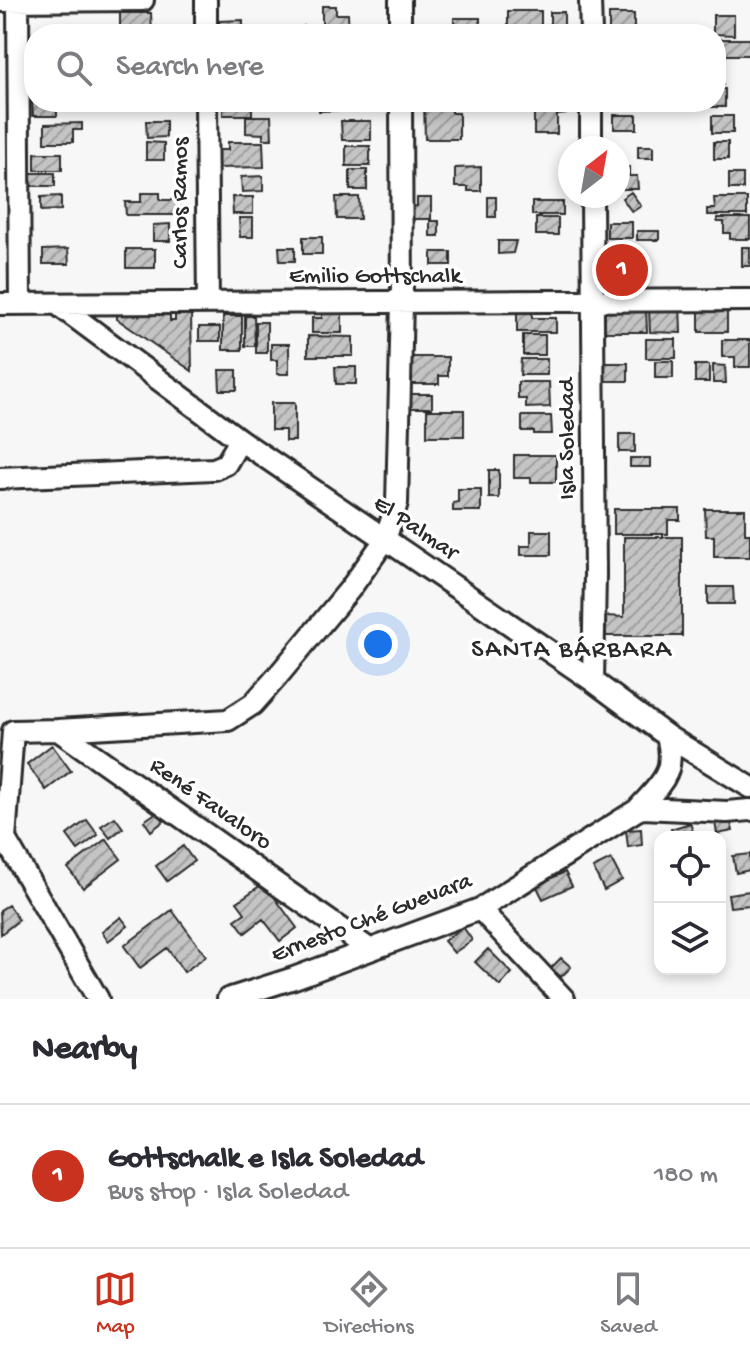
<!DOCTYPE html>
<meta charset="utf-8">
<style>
body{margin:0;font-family:"Gochi Hand",sans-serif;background:#f7f7f7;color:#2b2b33}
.controls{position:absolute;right:24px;bottom:24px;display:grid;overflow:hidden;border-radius:16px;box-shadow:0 4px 12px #0003}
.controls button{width:72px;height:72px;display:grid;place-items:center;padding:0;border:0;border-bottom:2px solid #e1e1e2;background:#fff;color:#2b2b33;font:40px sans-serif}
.compass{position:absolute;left:558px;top:136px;width:72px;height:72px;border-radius:50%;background:#fff;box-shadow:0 4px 12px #0003;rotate:31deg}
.you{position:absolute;left:378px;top:644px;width:28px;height:28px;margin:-20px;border:6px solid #fff;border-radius:50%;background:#1a73e8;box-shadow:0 0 0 12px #1a73e833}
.badge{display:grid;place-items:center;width:52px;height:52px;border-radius:50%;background:#c8321e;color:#fff;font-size:26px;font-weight:700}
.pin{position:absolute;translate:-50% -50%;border:4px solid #fff;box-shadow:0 2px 8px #0006}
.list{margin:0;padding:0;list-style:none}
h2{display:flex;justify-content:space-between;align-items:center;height:104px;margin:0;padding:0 32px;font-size:34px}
h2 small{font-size:26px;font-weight:400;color:#7c7c81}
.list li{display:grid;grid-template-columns:52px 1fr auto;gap:24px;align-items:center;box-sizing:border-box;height:144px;padding:0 32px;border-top:2px solid #e1e1e2}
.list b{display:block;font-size:30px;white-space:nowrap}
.list p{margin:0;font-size:26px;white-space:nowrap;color:#7c7c81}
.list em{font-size:26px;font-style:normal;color:#7c7c81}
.icon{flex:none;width:44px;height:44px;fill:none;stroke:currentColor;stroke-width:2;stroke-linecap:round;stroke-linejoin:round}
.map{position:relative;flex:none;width:750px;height:999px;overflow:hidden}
.search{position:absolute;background:#fff;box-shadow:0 4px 12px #0003;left:24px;right:24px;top:24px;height:88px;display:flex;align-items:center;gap:20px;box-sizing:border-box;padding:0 28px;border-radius:32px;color:#7c7c81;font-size:30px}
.sheet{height:248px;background:#fff}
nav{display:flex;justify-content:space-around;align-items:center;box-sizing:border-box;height:112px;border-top:2px solid #e1e1e2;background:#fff;font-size:22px;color:#7c7c81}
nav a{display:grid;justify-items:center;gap:4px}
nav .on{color:#c8321e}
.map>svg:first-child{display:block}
.building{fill:url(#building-hatch);stroke:#2b2b2b;stroke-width:2}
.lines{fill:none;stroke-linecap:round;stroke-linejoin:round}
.minor-casing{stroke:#2b2b2b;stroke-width:26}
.minor{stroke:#fff;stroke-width:20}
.labels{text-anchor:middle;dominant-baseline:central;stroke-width:7;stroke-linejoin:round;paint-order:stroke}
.street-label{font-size:24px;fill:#2b2b2b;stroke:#fff}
.neighbourhood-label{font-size:26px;letter-spacing:2px;fill:#2b2b2b;stroke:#fff}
</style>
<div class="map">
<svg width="750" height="999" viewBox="0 0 750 999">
<defs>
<pattern id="building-hatch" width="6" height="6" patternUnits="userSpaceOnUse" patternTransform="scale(2)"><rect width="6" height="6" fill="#c4c4c4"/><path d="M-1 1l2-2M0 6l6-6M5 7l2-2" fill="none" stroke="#9f9f9f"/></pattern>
</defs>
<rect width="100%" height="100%" fill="#f7f7f7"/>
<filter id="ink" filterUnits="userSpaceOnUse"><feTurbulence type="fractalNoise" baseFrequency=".0125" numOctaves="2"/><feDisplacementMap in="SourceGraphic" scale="16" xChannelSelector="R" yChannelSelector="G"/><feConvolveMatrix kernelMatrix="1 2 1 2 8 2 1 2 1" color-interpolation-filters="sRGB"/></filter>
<g filter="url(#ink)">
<path class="building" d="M322 6H336V14H348L349 34H304V26H322Z
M508 11H541V33H523V29H508Z
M550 12H564V32H550Z
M120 13H151L152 34H120Z
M609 14H634V34H609Z
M713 15H734V35L713 34Z
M454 18H480V34H454Z
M243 20V29L247 28V34H220L219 21Z
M716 39H750V55H716Z
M716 67H722L723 85H716Z
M716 89H725V107H712V102H716Z
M32 99 34 102H57V116H33Z
M223 102H252V115H223Z
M319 102H342L343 110 319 111Z
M424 102H451L452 113H459V139H425Z
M524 102H566V114L557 115V134H534V112H524Z
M602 102H624V107H602Z
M614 115H637V129H614Z
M246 116H271L272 139H263V134L246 133Z
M712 116H733V133H712Z
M146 121H166V137L147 138Z
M341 121H371V140H342Z
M82 123V130H73V142H45V124Z
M146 142 164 143V160H146Z
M228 142H263L264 167 218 168V150H228Z
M714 142H728V159H714Z
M346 146H370V166H346Z
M638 146H653V158H638Z
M35 153H62V170H35Z
M481 167V191H468V187H455V168Z
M618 167H629V176H637L638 189H618Z
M350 170H367V190H350Z
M30 173H55V186H31Z
M729 174H743V189H729Z
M263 176V191L242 192 241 177Z
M631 192 641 206 632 212 622 198Z
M141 193H160V200H178L179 215H126L125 202H141Z
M61 196V210L41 211V197Z
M232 197H253V214H233Z
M336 197H359L360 219H337Z
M488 197H496V217H488Z
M417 198H431V219H409V207L417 206Z
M714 198H747V215H707V209H715Z
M532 202H563V215H532Z
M239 218H253V237H240Z
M536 218H558V235H536Z
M717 218H750V239H730V233H724V222H717Z
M430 221H439V236H430Z
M607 222H632V238H607Z
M170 224V241H153V225Z
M637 231H659V240H637Z
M303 237H322V254H303Z
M498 241H516L513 253 498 254Z
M279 247H295V261H280Z
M742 247H750V266H742Z
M68 249 69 264H43V250Z
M126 249H155V268H126Z
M432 252H451V265H432Z
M680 302 681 333 650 332 649 309Z
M117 308 170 309V321H175V313L191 314 192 371 117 319Z
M602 308H646L647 332H602Z
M322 310H342V333H312V318H322Z
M517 311H532V318H556V332H517Z
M699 311H727V332H699Z
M223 316H242V350H223Z
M245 316H254L255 346H245Z
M256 322H267V353H256Z
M199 327H220V341H199Z
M523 335H545V355H523Z
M308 336 353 337V356H308Z
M646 339H676V358H646Z
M722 340H750V367H735V357H722Z
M271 344H289V374H277V360H271Z
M410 357H448V376H439V384H410Z
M521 359H547V375H520Z
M655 361H673V378H655Z
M604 363H628V381H604Z
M695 365H709V382H695Z
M713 365 725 366 726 383H713Z
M335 367H356V384H336Z
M219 370H237V390H220Z
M518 382H549L550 407 526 408V399H518Z
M411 394H432V408H411Z
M271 403H295V441H285V430H271Z
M427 410H464V436H427Z
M522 416H551L552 434H534V431H522Z
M619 434H635V452H619Z
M514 455H556V482H531V478H514Z
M630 458H650V467H630Z
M489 470H499V498H489Z
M458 489H481V511H453V503L458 502Z
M614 509H680V520H668V534H614Z
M705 509H745V534H750V557H714V536H706Z
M531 531H551V555H521V546H531Z
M624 537H682V636H606V616L624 617Z
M708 587H733L734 604H708Z
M52 745 71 771 46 790 27 764Z
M157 812 164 821 151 831 144 821Z
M115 817 123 828 110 838 101 826Z
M730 819 733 831 717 834 715 822Z
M87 820 98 835 78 850 67 835Z
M690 823 695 837H673L671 829Z
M641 829 642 845 628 847 626 830Z
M106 839 121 859 83 888 68 868Z
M183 846 194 861 167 881 156 866Z
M750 854V870L736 873 733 856Z
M611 859 622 880 604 890 593 868Z
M565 872 572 886 543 899 536 885Z
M264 883 297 928 280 941 263 919 245 933 235 920 245 913 237 902Z
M750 891V905L730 907 728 894Z
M8 905 19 920 1 934 0 910Z
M172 910 206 956 184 972 167 948 140 968 124 946Z
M121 917 128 926 108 941 102 932Z
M463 927 472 940 454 953 444 941Z
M488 949 512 973 500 986 475 962Z
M561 958 571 967 561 977 551 968Z"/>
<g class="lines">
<defs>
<path id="minor" d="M18 0 20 304
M206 0V34
M400 0V34
M590 0 591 34
M0 1 143 0
M206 102 208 303
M591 102V148
M592 196 595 575 593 681
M0 304 750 300
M57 304 240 440 593 681 667 736 750 787
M0 478 214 469 226 464 240 440
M58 730 228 720 253 704 276 678 350 589 385 540 397 503 402 302 401 102
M637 810C660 784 677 774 667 736
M480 909 564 999
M98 999 5 839 13 731 58 730 369 949
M228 999 294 978 480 909 637 810 643 808 727 812 750 810"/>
</defs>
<use href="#minor" class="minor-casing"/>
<use href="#minor" class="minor"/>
</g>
</g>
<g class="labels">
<g class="street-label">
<text transform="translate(181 203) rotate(-90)">Carlos Ramos</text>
<text x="375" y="277">Emilio Gottschalk</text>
<text transform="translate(568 439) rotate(-90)">Isla Soledad</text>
<text transform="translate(415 529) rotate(34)">El Palmar</text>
<text transform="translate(210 805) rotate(35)">René Favaloro</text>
<text transform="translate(372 919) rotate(-21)">Ernesto Ché Guevara</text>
</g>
<g class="neighbourhood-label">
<text x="572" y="651">SANTA BÁRBARA</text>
</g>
</g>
</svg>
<div class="controls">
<button><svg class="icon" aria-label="locate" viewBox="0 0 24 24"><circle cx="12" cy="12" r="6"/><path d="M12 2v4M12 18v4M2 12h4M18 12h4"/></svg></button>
<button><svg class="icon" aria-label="layers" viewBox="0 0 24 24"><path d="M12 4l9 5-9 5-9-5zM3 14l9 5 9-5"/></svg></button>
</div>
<svg class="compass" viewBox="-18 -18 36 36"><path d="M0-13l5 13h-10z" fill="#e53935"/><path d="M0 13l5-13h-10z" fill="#7c7c81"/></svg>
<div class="you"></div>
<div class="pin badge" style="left:622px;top:270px">1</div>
<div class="search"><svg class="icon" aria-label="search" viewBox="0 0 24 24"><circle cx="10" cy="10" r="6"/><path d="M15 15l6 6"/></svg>Search here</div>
</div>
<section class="sheet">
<h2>Nearby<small></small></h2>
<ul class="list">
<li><span class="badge">1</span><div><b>Gottschalk e Isla Soledad</b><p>Bus stop · Isla Soledad</p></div><em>180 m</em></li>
</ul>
</section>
<nav>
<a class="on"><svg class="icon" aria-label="map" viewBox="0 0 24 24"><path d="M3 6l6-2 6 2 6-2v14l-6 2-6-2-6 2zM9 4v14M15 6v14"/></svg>Map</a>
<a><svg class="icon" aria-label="directions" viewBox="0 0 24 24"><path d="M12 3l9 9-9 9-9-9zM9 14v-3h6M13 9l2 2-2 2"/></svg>Directions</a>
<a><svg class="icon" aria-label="saved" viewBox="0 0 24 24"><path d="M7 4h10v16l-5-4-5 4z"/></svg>Saved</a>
</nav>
